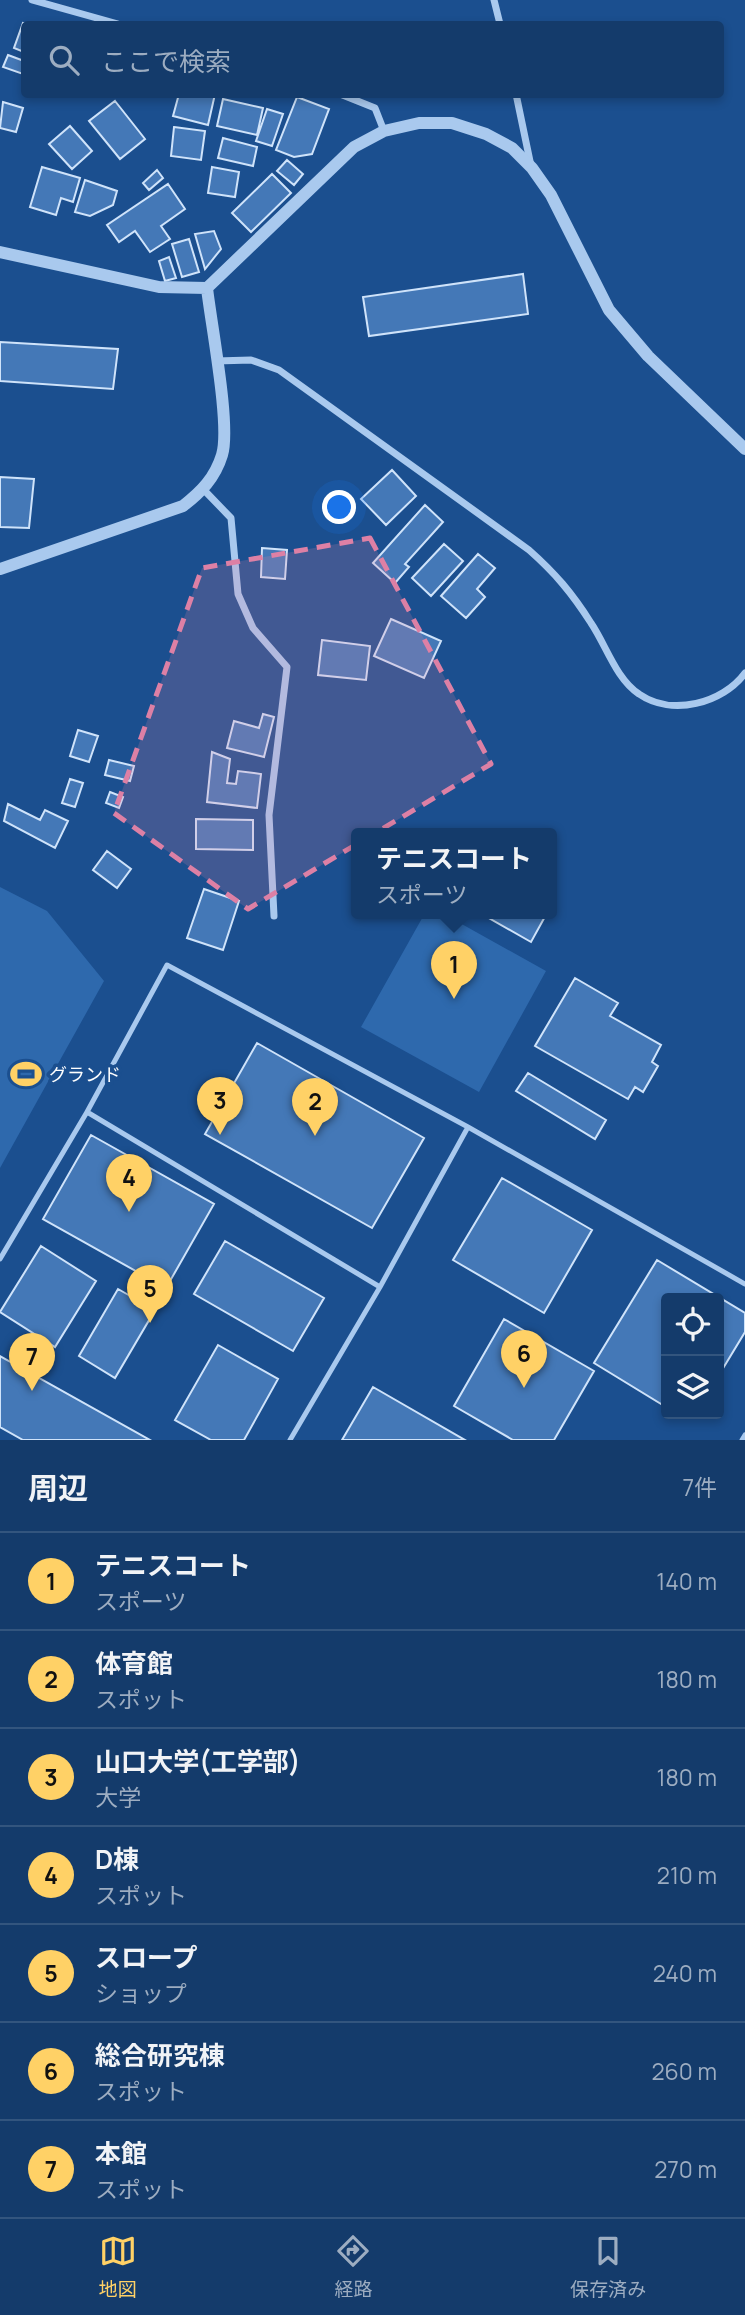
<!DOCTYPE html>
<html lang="ja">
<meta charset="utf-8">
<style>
body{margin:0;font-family:Manrope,"Noto Sans JP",sans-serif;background:#214673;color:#f1f3f6}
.controls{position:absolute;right:21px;bottom:21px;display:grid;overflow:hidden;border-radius:7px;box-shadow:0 4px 10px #0003}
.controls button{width:63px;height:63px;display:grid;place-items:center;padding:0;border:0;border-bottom:2px solid #33557e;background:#143b6b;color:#f1f3f6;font:35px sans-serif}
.you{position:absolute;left:340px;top:508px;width:24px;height:24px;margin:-18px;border:5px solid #fff;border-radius:50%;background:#1a73e8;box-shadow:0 0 0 10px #1a73e833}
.badge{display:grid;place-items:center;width:46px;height:46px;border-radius:50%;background:#ffd166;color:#111;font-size:23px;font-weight:700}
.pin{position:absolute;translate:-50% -58px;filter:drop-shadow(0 2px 4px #0008)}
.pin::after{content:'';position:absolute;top:37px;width:24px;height:21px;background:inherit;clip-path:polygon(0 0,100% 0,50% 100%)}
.popup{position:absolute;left:351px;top:828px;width:206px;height:91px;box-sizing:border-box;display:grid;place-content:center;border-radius:7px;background:#143b6b;filter:drop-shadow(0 2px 5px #0005);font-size:23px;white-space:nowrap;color:#9dadc1}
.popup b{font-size:26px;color:#f1f3f6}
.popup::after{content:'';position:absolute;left:50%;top:100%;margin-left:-14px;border:14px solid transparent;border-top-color:#143b6b}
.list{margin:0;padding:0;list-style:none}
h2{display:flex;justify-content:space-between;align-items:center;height:91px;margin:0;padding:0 28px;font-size:30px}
h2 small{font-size:23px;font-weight:400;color:#9dadc1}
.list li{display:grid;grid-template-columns:46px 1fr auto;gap:21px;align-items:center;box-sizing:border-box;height:98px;padding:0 28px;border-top:2px solid #33557e}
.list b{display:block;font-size:26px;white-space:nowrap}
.list p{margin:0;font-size:23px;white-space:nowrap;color:#9dadc1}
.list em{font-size:23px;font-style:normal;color:#9dadc1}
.icon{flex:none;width:38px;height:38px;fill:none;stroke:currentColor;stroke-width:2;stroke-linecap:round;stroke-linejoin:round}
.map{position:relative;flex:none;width:745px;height:1440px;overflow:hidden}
.search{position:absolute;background:#143b6b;box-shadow:0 4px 10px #0003;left:21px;right:21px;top:21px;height:77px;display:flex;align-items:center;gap:18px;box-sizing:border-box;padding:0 24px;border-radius:7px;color:#9dadc1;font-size:26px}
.sheet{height:777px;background:#143b6b}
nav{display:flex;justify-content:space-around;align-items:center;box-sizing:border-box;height:98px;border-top:2px solid #33557e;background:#143b6b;font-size:19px;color:#9dadc1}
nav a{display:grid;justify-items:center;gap:4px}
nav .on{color:#ffd166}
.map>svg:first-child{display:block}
.green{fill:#2e69ad}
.building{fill:#4478b7;stroke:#cfe3fa;stroke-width:2}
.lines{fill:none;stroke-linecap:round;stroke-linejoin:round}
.service{stroke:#a9c9ee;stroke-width:5}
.minor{stroke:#a9c9ee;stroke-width:7}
.tertiary{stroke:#a9c9ee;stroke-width:12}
.marked{fill:#dd80a5;fill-opacity:0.2;stroke:#dd80a5;stroke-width:5;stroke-dasharray:14 9;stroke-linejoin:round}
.labels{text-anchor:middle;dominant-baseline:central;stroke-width:7;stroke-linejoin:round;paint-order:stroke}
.poi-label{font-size:18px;fill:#fff;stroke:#1b4f8f;text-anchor:start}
</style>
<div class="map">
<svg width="745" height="1440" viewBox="0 0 745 1440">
<rect width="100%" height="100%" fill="#1b4f8f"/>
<path class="green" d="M0 887 47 911 104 981 0 1168Z
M425 913H442L546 971 479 1092 361 1027Z"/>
<path class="building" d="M23 23 28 24H24V52L14 48Z
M8 55 24 61 23 74 3 67Z
M179 94H215L208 125 173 116Z
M297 97 329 109 312 154 294 157 276 150Z
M223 99 263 108 257 135 217 126Z
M115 101 145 139 120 159 89 121Z
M3 102 23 108 16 132 0 128Z
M267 109 283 114 272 146 256 141Z
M70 126 92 151 72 169 49 144Z
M174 127 205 131 201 160 171 156Z
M223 138 257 147 253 166 218 158Z
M287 160 303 174 294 185 277 171Z
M42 167 80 178 73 202 61 198 56 215 30 207Z
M212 167 239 172 235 197 208 193Z
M157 170 163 178 149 190 143 183Z
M272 174 291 193 251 232 232 213Z
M85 180 117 191 113 205 90 216 75 212Z
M168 184 185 209 161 226 170 239 150 252 135 231 119 242 107 225Z
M214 231 221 249 205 269 195 234Z
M189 239 199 272 182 277 172 244Z
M169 257 176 278 165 281 159 261Z
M523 274 528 314 369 336 363 297Z
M0 342 118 349 113 389 0 381Z
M392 470 416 496 386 525 361 499Z
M0 477 34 479 29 528 0 527Z
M425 505 443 522 405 564 409 567 395 583 373 563Z
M444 544 463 561 431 596 412 578Z
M262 548 287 550 285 579 261 577Z
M478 554 495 568 477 589 485 597 466 618 441 596Z
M391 619 441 641 424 678 374 656Z
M322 640 370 646 366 680 318 675Z
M263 714 274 717 264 757 227 748 234 721 259 728Z
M78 730 98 736 89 762 70 756Z
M212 752 230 759 227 783 236 784 238 771 261 774 257 808 207 802Z
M109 760 134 766 130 781 105 775Z
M70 779 83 783 75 807 62 803Z
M110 792 123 797 119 808 106 803Z
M8 804 40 820 45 810 68 821 55 848 4 821Z
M196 819 253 820V850L196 849Z
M107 851 131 869 117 888 93 870Z
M204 889 239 901 223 950 187 938Z
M480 913H547L531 942Z
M575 978 618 1003 610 1016 661 1045 652 1062 658 1066 643 1092 635 1087 628 1099 535 1046Z
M257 1043 424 1138 372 1228 205 1134Z
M528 1073 606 1120 595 1139 516 1091Z
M91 1135 214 1204 166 1288 43 1219Z
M502 1178 592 1230 544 1313 453 1260Z
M225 1241 324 1298 293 1351 194 1294Z
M41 1246 96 1281 55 1347 0 1312Z
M657 1260 745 1313V1332L719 1375V1298H666V1407L594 1363Z
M118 1289 155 1310 115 1378 79 1356Z
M504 1319 594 1371 554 1440H513L454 1406Z
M218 1345 278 1379 244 1440H211L175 1420Z
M0 1356 150 1440H23L0 1427Z
M373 1387 465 1440H342Z"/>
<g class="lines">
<path class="service" d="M87 1112 167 965 468 1127 745 1284
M0 1259 87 1112 380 1287
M290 1440 380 1287 468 1127
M742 1440 745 1435"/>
<path class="minor" d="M32 0 118 24
M494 0 500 24
M340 94 375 108 384 131
M516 94 531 166
M216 361 251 360 279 370 529 550C555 573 572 593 591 623 606 645 616 679 639 694 672 717 723 703 745 673
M204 490 231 518 238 594 253 628 287 667 269 815 274 916"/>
<path class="tertiary" d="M0 252 159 287 207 288 354 147 384 131 419 123H452L486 134 512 148 532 168 551 195 609 310 648 356 745 449
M0 569 183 506C201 492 215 478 222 455 231 426 211 324 207 288"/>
</g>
<path class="marked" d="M370 538 491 764 248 909 114 813 202 568Z"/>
<defs>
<symbol id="stadium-bare" viewBox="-9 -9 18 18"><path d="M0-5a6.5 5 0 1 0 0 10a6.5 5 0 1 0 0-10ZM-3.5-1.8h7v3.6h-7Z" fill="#ffd166" stroke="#1b4f8f" stroke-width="2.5" paint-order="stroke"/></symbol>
</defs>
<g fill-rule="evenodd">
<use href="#stadium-bare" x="4" y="1052" width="44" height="44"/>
</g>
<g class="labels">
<g class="poi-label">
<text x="49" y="1074">グランド</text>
</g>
</g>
</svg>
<div class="controls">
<button><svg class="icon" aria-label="locate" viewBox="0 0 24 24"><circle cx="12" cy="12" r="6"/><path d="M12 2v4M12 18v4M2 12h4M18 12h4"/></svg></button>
<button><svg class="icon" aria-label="layers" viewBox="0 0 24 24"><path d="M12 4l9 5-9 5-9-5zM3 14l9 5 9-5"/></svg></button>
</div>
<div class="you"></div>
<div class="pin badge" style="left:454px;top:999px">1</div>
<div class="popup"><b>テニスコート</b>スポーツ</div>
<div class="pin badge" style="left:315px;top:1136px">2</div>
<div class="pin badge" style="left:220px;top:1135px">3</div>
<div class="pin badge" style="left:129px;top:1212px">4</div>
<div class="pin badge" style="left:150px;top:1323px">5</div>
<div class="pin badge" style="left:524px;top:1388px">6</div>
<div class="pin badge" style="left:32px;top:1391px">7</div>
<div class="search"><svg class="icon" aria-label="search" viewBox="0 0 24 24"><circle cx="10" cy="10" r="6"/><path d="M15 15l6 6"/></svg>ここで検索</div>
</div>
<section class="sheet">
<h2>周辺<small>7件</small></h2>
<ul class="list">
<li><span class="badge">1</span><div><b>テニスコート</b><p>スポーツ</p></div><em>140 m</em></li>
<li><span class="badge">2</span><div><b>体育館</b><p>スポット</p></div><em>180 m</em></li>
<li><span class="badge">3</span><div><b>山口大学(工学部)</b><p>大学</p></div><em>180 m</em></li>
<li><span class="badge">4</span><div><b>D棟</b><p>スポット</p></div><em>210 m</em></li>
<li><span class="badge">5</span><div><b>スロープ</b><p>ショップ</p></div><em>240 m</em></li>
<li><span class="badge">6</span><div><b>総合研究棟</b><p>スポット</p></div><em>260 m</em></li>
<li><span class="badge">7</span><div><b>本館</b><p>スポット</p></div><em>270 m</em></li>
</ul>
</section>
<nav>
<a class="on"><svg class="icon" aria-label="map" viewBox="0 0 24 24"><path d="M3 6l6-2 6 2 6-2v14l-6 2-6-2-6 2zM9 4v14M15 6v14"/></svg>地図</a>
<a><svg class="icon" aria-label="directions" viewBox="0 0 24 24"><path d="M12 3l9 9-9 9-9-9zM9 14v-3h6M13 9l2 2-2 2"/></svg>経路</a>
<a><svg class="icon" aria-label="saved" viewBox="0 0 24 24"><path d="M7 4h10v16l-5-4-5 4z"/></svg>保存済み</a>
</nav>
